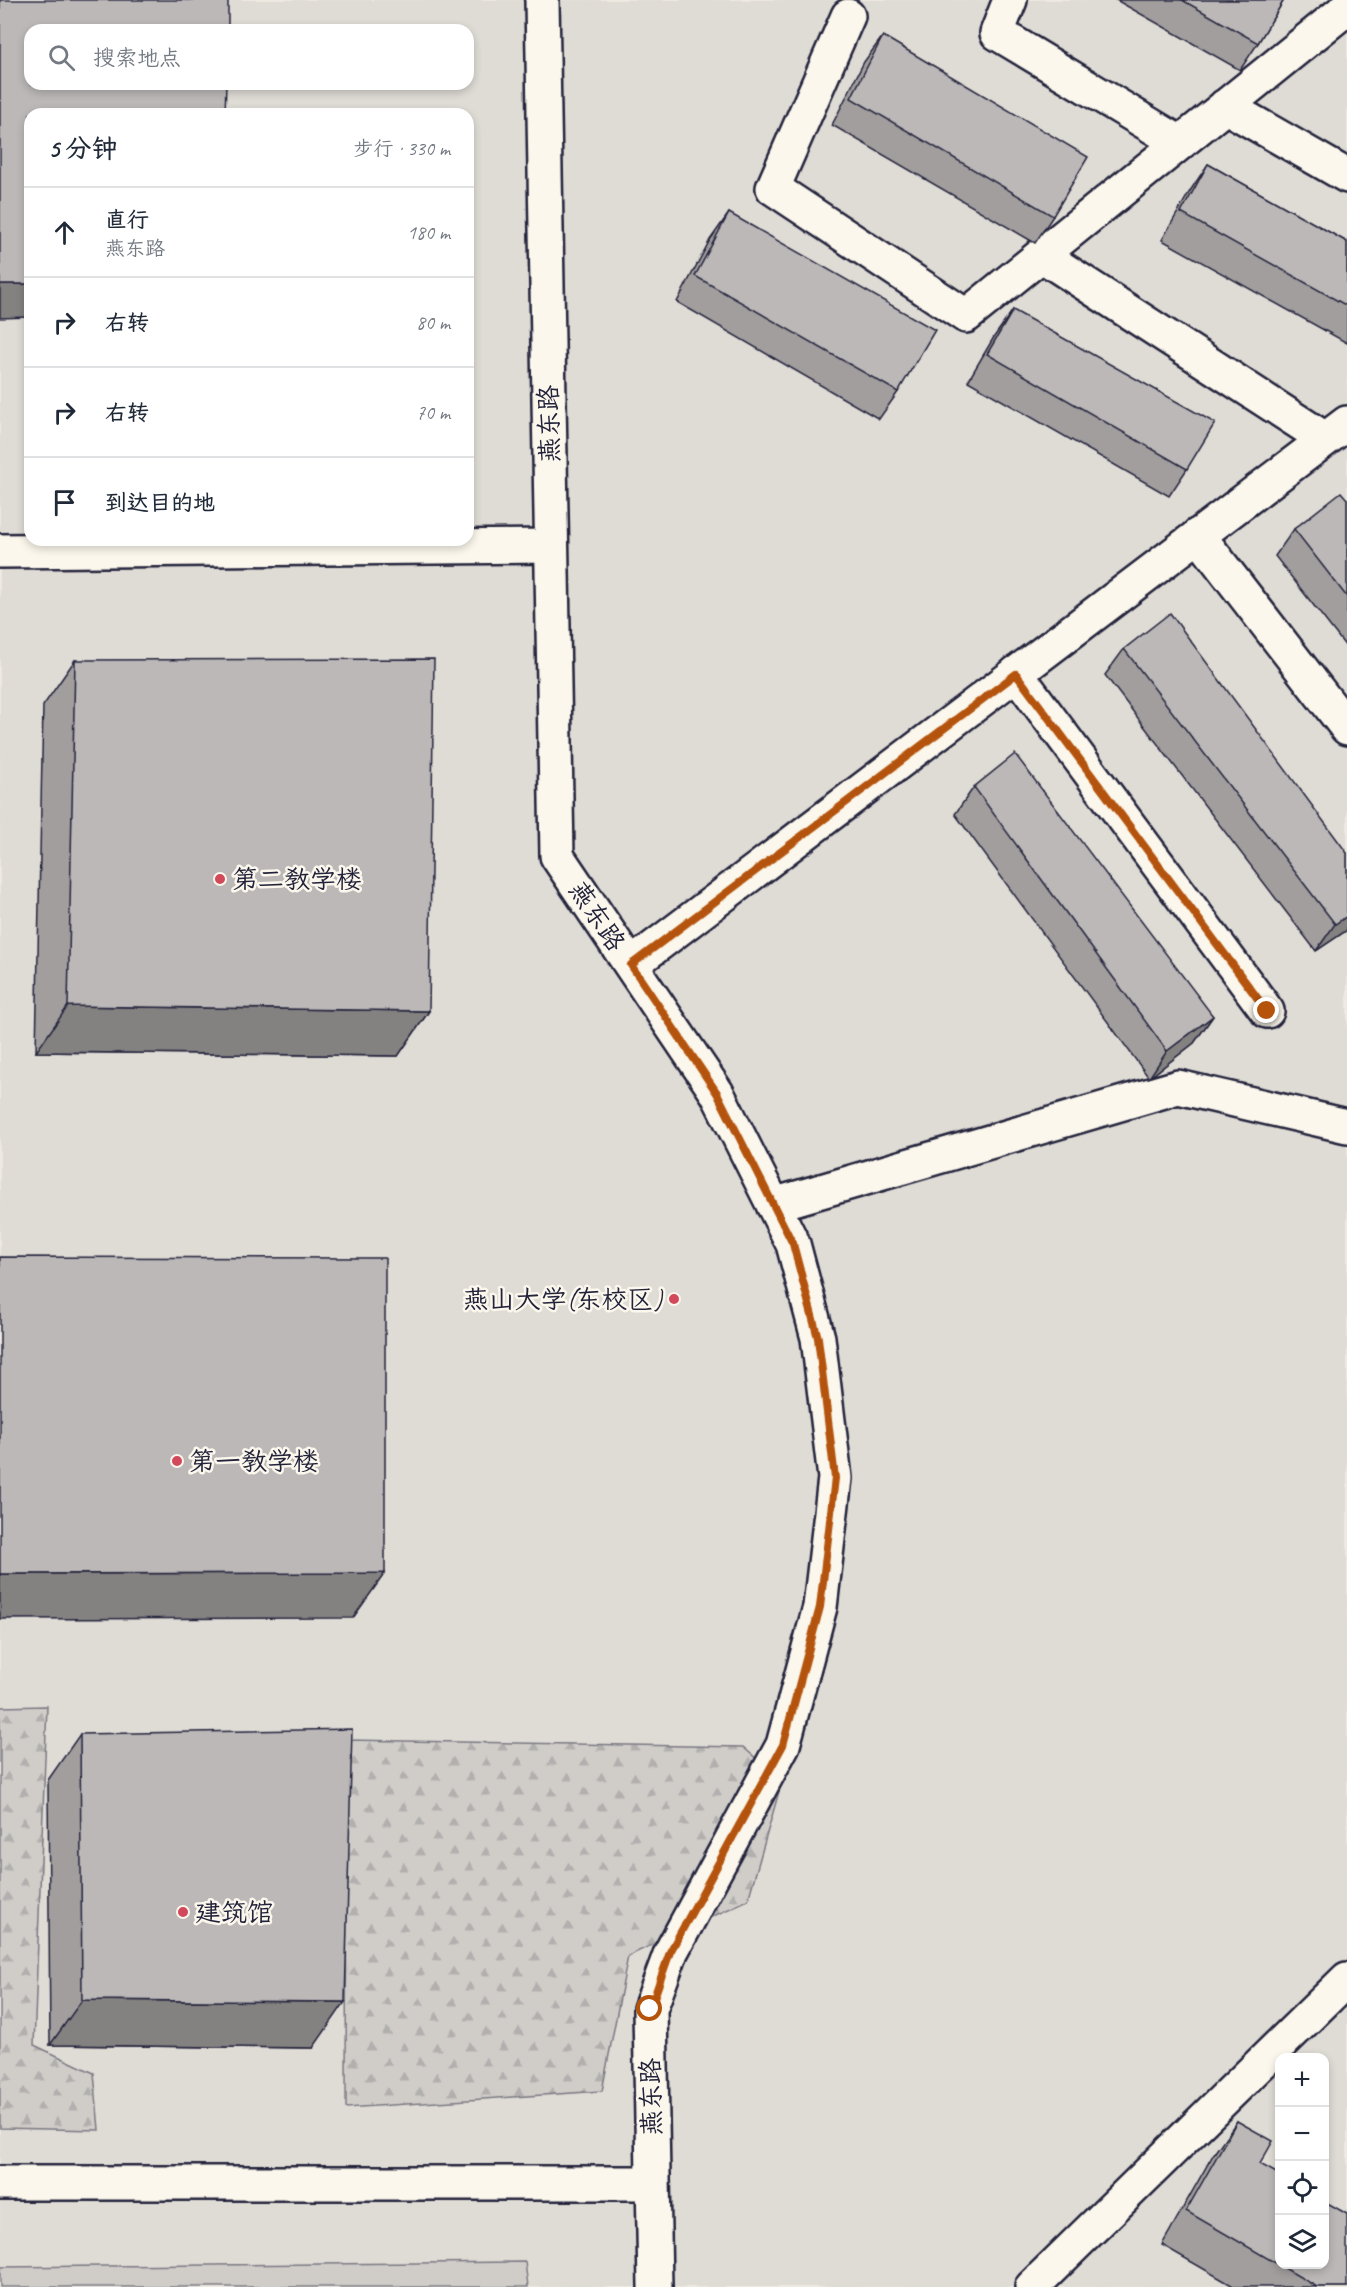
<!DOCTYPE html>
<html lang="zh">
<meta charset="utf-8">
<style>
body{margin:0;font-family:Caveat,"LXGW WenKai TC",sans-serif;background:#f2f2f3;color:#1f2937}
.controls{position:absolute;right:18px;bottom:18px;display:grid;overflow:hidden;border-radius:12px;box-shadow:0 3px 9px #0003}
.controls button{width:54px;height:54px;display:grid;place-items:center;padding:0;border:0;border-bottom:2px solid #e0e1e3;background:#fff;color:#1f2937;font:30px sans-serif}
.stop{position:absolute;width:18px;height:18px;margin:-14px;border:4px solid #b45309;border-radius:50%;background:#fff}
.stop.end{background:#b45309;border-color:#fff;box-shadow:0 2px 6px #0008}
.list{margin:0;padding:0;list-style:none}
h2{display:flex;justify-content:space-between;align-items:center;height:78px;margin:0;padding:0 24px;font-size:26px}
h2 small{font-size:20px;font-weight:400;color:#747a83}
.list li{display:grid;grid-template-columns:39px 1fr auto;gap:18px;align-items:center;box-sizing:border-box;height:90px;padding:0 24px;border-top:2px solid #e0e1e3}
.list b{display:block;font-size:22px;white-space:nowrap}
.list p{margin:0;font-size:20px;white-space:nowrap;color:#747a83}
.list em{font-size:20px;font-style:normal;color:#747a83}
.icon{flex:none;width:33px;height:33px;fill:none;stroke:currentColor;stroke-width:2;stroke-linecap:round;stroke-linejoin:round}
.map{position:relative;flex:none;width:1347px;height:2287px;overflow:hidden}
.search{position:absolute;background:#fff;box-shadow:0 3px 9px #0003;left:24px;top:24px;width:450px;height:66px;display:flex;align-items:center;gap:15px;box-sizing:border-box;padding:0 21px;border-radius:18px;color:#747a83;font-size:22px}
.panel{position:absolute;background:#fff;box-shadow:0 3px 9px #0003;left:24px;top:108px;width:450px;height:438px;border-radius:18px}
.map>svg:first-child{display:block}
.built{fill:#dfdbd5;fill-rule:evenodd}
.forest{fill:url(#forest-firs);stroke:#797882;stroke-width:1.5}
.pitch{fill:#d0cdc9;stroke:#797882;stroke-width:1.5}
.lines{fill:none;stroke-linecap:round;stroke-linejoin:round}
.minor-casing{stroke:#22223b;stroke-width:38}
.minor{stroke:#fbf7ec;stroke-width:33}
.wall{fill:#a29e9e;stroke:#22223b;stroke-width:1.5}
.shaded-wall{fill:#848181;stroke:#22223b;stroke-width:1.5}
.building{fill:#bcb8b8;stroke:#22223b;stroke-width:1.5}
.route{stroke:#b45309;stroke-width:8}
.poi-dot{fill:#d1495b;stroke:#fbf7ec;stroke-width:2}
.labels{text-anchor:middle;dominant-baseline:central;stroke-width:5;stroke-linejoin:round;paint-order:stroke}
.street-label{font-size:26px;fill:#22223b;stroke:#fbf7ec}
.poi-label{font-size:26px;fill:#22223b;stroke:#fbf7ec;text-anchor:start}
</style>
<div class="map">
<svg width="1347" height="2287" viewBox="0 0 1347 2287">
<defs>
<pattern id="forest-firs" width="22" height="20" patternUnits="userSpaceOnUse" patternTransform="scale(1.5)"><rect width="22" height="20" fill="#d0cdc9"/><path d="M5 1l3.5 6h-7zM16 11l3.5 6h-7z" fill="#b2b0ae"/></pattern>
</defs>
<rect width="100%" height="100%" fill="#eeeae2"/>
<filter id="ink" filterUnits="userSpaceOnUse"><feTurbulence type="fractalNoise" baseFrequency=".0167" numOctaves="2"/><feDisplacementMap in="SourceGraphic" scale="12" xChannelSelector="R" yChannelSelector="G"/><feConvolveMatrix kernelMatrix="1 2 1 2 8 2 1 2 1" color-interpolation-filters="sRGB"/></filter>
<g filter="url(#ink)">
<path class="built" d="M0 0H1347V2287H0ZM30 30H468V84H30ZM30 114H468V540H30ZM1280 2058H1324V2264H1280Z"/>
<path class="forest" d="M47 1706 34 2045 94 2073 99 2130 0 2128V1707Z
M347 1740 743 1747 782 1781 748 1900 628 1956 602 2091 346 2108Z"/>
<path class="pitch" d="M525 2262 528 2287H0V2267Z"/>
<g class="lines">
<defs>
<path id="minor" d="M542 0 557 856 717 1093 793 1244 818 1338 835 1478 820 1607 783 1745 671 1952 650 2009 655 2287
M1010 0 997 33 1180 143
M848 16 773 188 966 316 1347 8
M1225 106 1347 176
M1041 255 1325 439
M1198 535 1347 728
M0 551 551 546
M1016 673 1267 1011
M631 965 1347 423
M773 1205 1178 1087 1347 1126
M0 2183H653
M1032 2287 1347 1979"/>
</defs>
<use href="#minor" class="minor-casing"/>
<use href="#minor" class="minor"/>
</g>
<path class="wall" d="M1116 0H1284L1258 43 1240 70Z
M883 36 1053 216 1035 243 832 125 864 62Z
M1208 164 1347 242V343L1162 240 1190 191Z
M729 213 898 392 879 419 677 302 710 240Z
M1013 310 1187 469 1169 496 968 381 994 337Z
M1347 499V648L1275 556 1294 529Z
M1124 649 1347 853V930L1316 951 1105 675Z
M75 660 429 1011 398 1056 36 1052 43 706Z
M974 787 1213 1016 1194 1043 1149 1078 955 814Z
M80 1734 313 2048 50 2045 48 1780Z
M1237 2121 1260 2164 1347 2287H1235L1162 2245 1213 2155Z"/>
<path class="shaded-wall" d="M0 284H30V317L0 318Z
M1347 916V930L1316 951 1335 924Z
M68 1006 429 1011 398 1056 36 1052Z
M1213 1016 1194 1043 1149 1078 1167 1051Z
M385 1573 353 1618 0 1619V1574Z
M82 2000 345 2002 313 2048 50 2045Z"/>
<path class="building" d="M0 0H228V30H30V84H226L225 114H30V284H0Z
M1182 0H1284L1258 43Z
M883 36 1088 157 1053 216 851 98Z
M1208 164 1347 242V306L1181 213Z
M729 213 935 330 898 392 695 276Z
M1013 310 1215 423 1187 469 987 354Z
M1341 492 1347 499V597L1294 529Z
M1170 613 1347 853V916L1335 924 1124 649Z
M434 659 429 1011 68 1006 75 660Z
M1015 754 1213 1016 1167 1051 974 787Z
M0 1257 385 1258V1573L0 1574Z
M352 1729 345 2002 82 2000 80 1734Z
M1237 2121 1273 2141 1260 2164 1280 2175V2265H1324V2201L1347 2214V2287H1317L1186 2211Z"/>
</g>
<g class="lines" filter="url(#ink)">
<path class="route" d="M650 2009 670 1952 783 1745 820 1607 835 1478 818 1338 793 1244 717 1093 631 965 1016 674 1267 1011"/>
</g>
<g class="poi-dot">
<circle cx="220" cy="879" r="6"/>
<circle cx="674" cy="1299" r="6"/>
<circle cx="177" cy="1461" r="6"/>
<circle cx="183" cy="1912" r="6"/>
</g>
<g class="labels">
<g class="street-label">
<text transform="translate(549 424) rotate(-91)">燕东路</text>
<text transform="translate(597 916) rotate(56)">燕东路</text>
<text transform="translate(651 2097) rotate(-91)">燕东路</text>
</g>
<g class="poi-label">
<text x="232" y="879">第二教学楼</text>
<text x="662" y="1299" text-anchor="end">燕山大学(东校区)</text>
<text x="189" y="1461">第一教学楼</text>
<text x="195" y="1912">建筑馆</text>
</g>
</g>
</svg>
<div class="controls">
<button>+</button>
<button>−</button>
<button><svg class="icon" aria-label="locate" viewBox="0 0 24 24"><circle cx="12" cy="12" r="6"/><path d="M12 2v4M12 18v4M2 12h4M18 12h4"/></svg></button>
<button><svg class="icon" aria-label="layers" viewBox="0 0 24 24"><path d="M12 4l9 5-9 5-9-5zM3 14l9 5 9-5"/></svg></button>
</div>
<div class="stop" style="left:650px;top:2009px"></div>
<div class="stop end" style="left:1267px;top:1011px"></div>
<div class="search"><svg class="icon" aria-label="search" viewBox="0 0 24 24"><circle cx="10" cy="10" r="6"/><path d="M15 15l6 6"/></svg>搜索地点</div>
<section class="panel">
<h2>5 分钟<small>步行 · 330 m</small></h2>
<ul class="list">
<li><svg class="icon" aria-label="ahead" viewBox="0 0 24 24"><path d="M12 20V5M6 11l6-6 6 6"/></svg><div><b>直行</b><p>燕东路</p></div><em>180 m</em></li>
<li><svg class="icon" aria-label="right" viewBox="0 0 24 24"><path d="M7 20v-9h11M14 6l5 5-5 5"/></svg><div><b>右转</b></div><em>80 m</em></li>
<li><svg class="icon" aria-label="right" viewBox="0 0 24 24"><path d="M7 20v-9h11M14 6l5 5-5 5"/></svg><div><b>右转</b></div><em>70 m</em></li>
<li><svg class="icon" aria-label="arrive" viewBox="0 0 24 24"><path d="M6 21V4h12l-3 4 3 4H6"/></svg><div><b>到达目的地</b></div></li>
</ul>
</section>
</div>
